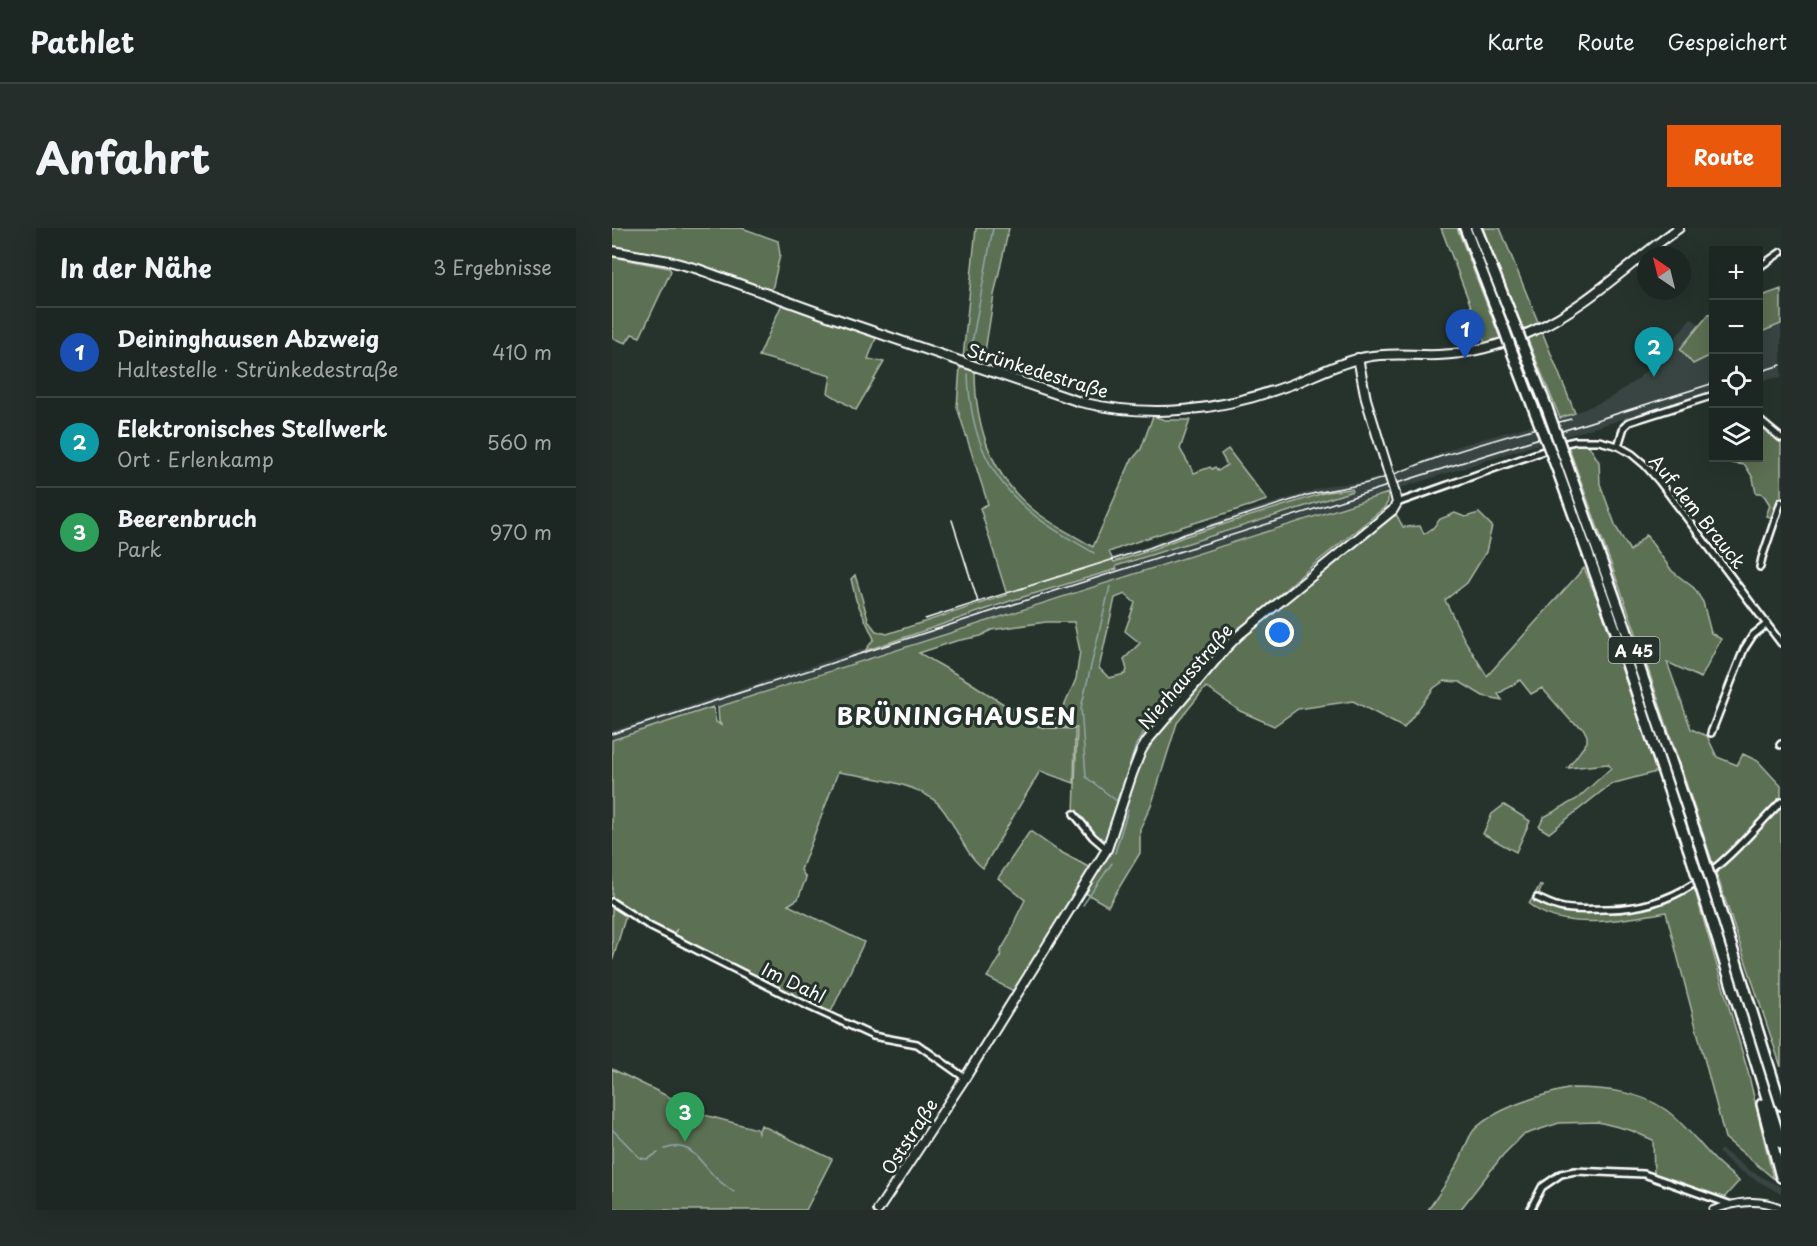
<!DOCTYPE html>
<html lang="de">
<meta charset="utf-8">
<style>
body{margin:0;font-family:"Playpen Sans",sans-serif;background:#252e2a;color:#f1f3f6}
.controls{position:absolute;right:18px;top:18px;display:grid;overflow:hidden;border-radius:0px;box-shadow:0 6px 24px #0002}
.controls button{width:54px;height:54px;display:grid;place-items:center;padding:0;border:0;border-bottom:2px solid #3a4340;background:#1c2622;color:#f1f3f6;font:30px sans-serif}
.compass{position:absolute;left:1025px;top:18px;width:54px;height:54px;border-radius:50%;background:#1c2622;box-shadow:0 6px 24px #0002;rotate:325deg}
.you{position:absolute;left:668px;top:405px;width:21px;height:21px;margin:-15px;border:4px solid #fff;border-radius:50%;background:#1a73e8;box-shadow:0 0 0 9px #1a73e833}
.badge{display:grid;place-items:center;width:39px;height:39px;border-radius:50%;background:#ea580c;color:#fff;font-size:20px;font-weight:700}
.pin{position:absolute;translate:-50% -50px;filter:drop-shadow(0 2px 3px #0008)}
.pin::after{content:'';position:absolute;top:32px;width:21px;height:18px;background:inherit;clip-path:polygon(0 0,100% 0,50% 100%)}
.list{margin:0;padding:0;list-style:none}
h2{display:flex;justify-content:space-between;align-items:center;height:78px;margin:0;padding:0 24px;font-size:26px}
h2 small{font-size:20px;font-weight:400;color:#a0a5a5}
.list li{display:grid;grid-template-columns:39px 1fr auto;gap:18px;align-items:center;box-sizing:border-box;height:90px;padding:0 24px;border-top:2px solid #3a4340}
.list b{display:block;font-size:22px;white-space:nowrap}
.list p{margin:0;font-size:20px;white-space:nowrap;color:#a0a5a5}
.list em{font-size:20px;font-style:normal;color:#a0a5a5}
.icon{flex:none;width:33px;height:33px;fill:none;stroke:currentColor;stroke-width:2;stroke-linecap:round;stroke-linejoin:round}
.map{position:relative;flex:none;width:1169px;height:982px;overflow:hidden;border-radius:0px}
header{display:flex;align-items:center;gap:36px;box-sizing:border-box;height:84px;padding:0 30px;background:#1c2622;border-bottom:2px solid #3a4340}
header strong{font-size:28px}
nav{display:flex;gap:33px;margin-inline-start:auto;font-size:21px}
.intro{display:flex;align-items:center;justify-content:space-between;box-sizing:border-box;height:144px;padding:0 36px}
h1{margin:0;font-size:42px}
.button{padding:15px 27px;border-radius:0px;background:#ea580c;color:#fff;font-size:21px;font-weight:700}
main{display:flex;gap:36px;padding:0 36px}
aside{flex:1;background:#1c2622;border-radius:0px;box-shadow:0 6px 24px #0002}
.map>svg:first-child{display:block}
.built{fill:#374443}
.green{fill:#5c6f52;stroke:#aeb7a8;stroke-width:1.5;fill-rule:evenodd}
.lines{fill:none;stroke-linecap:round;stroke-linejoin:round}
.stream{stroke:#92a7a9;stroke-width:1.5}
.minor-casing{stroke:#fff;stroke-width:10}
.tertiary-casing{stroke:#fff;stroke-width:10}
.secondary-casing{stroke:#fff;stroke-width:12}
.motorway-casing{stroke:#fff;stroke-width:14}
.minor{stroke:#26332d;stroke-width:5}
.tertiary{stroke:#26332d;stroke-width:6}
.secondary{stroke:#26332d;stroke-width:8}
.motorway{stroke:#26332d;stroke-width:9}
.rail{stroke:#fff;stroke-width:1.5}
.secondary-bridge-casing{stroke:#fff;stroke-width:12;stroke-linecap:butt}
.motorway-bridge-casing{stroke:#fff;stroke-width:14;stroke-linecap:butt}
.secondary-bridge{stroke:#26332d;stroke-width:8}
.motorway-bridge{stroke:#26332d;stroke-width:9}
.labels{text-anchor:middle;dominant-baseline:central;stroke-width:6;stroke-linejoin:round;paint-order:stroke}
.shield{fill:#26332d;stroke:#bec2c0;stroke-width:1.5}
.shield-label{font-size:16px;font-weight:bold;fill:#fff}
.street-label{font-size:18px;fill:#fff;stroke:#26332d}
.district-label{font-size:24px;font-weight:bold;letter-spacing:1.5px;fill:#fff;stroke:#26332d}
</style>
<header>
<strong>Pathlet</strong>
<nav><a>Karte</a><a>Route</a><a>Gespeichert</a></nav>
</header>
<div class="intro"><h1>Anfahrt</h1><a class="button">Route</a></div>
<main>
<aside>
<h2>In der Nähe<small>3 Ergebnisse</small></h2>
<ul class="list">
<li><span class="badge" style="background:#1a4fb4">1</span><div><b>Deininghausen Abzweig</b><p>Haltestelle · Strünkedestraße</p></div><em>410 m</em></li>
<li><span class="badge" style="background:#0f9aa8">2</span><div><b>Elektronisches Stellwerk</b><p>Ort · Erlenkamp</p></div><em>560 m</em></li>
<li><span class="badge" style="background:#2e9e5b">3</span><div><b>Beerenbruch</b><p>Park</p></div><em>970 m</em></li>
</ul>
</aside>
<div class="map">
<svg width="1169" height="982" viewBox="0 0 1169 982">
<rect width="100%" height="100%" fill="#26332d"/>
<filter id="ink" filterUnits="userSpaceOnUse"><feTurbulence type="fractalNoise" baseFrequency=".0167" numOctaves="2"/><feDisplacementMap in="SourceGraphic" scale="12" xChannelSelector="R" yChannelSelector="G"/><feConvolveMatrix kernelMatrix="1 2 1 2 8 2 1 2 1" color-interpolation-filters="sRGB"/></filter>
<g filter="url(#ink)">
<path class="built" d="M1079 90 1088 97 1068 121 1081 135 1101 126V164L901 224 0 512V503L401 372 504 341V339L741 263 715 264 571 309 536 323 461 347 394 362 539 317 561 307 612 290 719 257 751 254 799 238 846 218 963 185 998 170 1027 150 1054 121Z
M1169 96V149L1147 153 1146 105Z
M1109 921 1137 942 1169 959V966L1125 941 1106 924Z"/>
<path class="green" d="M0 0H130L166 13 168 27 160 62 77 34 0 19Z
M364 0H397L382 67 371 136 351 130Z
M829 0H845L888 110 873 115Z
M870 0H888L963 185 948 190Z
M0 29 57 40 59 43 28 109 20 106 14 115 0 110Z
M1169 61V96L1147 105V69Z
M170 76 264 110 256 131 272 134 244 182 216 165 219 148 147 128Z
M1101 85V126L1081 136 1068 121 1097 86Z
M348 139 363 144C363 195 378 245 418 279 436 295 460 306 481 319L519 233 529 221 541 188 553 192H578L568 221 582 245 598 239 600 241 603 239 606 243 615 237 609 226 616 221 655 272C603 290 549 303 497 324L502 334 536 323 571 309 715 264 740 261 741 263 504 338 505 341 401 372 253 423 262 411 244 372 239 351 243 347 257 394 264 403 275 406 395 367 368 280 376 276 345 179Z
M1147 192 1169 211V274L1163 290 1154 288 1158 277 1153 269 1149 265H1144L1141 250 1133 237 1119 235 1111 230H1146Z
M974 213 987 234 988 256 1004 299 1018 323 1034 307 1060 343 1082 360 1091 374 1099 405 1109 411 1089 450 1055 434 1079 501 1095 508 1105 529 1125 537 1131 526 1146 533 1169 558V839L1022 399 955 215Z
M776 265V274L772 280 700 338 635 395 608 421 557 480 550 481 558 487 625 412 650 390 780 287 785 288 791 299 808 298 812 306 821 300 828 291 843 285 853 289 867 285 880 298 874 324 855 355 833 372 852 411 875 448 972 340 987 375 1039 526 1044 544 999 556 937 605 927 599 932 589 965 571 999 540 996 536 956 540 975 514V508L971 500 959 493 930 460 919 466 908 452 886 466 890 472 871 468 848 454 832 453 822 460 792 500 741 473 686 481 662 498 628 483 594 459 565 495 540 575 528 601V625L496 678 470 663 451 693 409 767 375 749 388 730 389 722 398 707 404 690 413 672 386 650 418 603 445 622 482 642 495 621 462 586 465 500 425 498 434 500 463 501 462 555 428 543 371 640C351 624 345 598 329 579 310 555 255 549 226 544L189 642 194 650 186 671 176 677 252 714 218 786 61 708 65 701 60 707 27 688 0 670V512L101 479 104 494 110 498 107 494 106 479ZM513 366 523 375 513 403 528 415 512 431 515 442 513 446 497 450 487 440 503 370ZM434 394H462L468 423 464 451 447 490 429 491 393 477 356 453 307 425 344 413 369 408 379 402Z
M892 577 918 593 904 624 871 606 880 586Z
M1081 656 1136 844 1161 950 1113 910 1054 684C1014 691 952 705 917 676L928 657 930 658 926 668 957 678 1014 679 1046 675Z
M0 677 14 687 0 734Z
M0 841 86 883 85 885 145 901 146 905 149 897 220 931 194 982H0Z
M960 860C992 860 1027 863 1054 882 1073 896 1086 915 1102 931 1110 939 1119 946 1127 953L1110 972 1042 948 1041 912 1018 902 986 894 947 895 911 907 891 927 848 982H816C826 967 838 951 846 935 852 925 855 910 862 902 883 880 931 866 960 860Z"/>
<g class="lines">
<path class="stream" d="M358 126 381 0
M356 146C358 201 373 245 416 282 435 299 460 312 482 325
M498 358 469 480 474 549 506 574
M513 551 524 517 536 497
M505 572 508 564
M503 625 516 582
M471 677 500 635
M0 901 28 930 35 931 46 925
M53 921C78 912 86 931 100 946 106 953 114 958 122 964"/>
<defs>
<path id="minor" d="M1146 40 1169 24
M1146 191 1169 210
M1006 218 1012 199 1017 194 1102 167
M785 275 954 215 963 213H987L1006 218 1020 226 1033 237 1047 253 1169 415
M1148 339 1150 330 1169 274
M1099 505 1132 421 1141 407 1155 396
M1168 517 1169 516
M462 586 481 609 495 621
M925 670C932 673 939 677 947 679 961 683 978 681 993 681 1077 682 1115 629 1169 574
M0 674 39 699 198 779 261 808 305 816 353 850
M918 982 930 959 949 946 963 943 1032 946 1117 976"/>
<path id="tertiary" d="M1101 982C1124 974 1146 970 1169 980"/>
<path id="secondary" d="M0 23 57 33 86 41 216 88 468 174C541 191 608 183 678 157 703 148 727 134 754 129 778 124 802 128 826 127 859 126 893 116 923 102 977 77 1018 34 1067 0
M746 130 754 171 774 236
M266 982 353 850 495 621 520 546 529 523 535 513 614 420 627 407 781 282 785 275 783 266"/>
<path id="motorway" d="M853 0 892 101
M864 0 903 97
M912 121 935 180
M901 126 923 184
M953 231 1025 432 1087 615
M943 235 1006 409 1076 619
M1105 672 1169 877
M1095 678 1169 915
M1150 876 1169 949"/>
</defs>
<use href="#minor" class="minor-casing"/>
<use href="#tertiary" class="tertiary-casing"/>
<use href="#secondary" class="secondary-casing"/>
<use href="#motorway" class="motorway-casing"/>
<use href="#minor" class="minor"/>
<use href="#tertiary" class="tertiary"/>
<use href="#secondary" class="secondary"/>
<use href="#motorway" class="motorway"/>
<path class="rail" d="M1146 144 1169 137
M340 292 366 374
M313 391 537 320 573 306 696 267C716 261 738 260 759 254 782 247 804 237 827 229 871 215 915 202 959 191
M0 506 449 361 1102 155"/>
<defs>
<path id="secondary-bridge" d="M774 236 783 266"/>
<path id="motorway-bridge" d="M903 97 912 121
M892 101 901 126
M935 180 953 231
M923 184 943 235
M1087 615 1105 672
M1076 619 1095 678"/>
</defs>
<use href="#secondary-bridge" class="secondary-bridge-casing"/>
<use href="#motorway-bridge" class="motorway-bridge-casing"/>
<use href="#secondary-bridge" class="secondary-bridge"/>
<use href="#motorway-bridge" class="motorway-bridge"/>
</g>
</g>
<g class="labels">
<rect class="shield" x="996.5" y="409" width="51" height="26" rx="4.5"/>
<g class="shield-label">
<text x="1022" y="422">A 45</text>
</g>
<g class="street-label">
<text transform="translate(426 142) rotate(17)">Strünkedestraße</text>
<text transform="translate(1086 283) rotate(51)">Auf dem Brauck</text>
<text transform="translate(573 448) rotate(-49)">Nierhausstraße</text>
<text transform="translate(182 754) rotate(26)">Im Dahl</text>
<text transform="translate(297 908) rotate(-57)">Oststraße</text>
</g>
<g class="district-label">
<text x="345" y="487">BRÜNINGHAUSEN</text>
</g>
</g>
</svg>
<div class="controls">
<button>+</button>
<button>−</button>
<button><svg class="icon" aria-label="locate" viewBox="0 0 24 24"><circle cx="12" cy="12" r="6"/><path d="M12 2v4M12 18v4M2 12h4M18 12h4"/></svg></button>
<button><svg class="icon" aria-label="layers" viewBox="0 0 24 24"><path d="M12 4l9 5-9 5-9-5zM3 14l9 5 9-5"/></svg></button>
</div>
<svg class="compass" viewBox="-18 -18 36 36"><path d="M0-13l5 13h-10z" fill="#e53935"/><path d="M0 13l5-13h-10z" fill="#a0a5a5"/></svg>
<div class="you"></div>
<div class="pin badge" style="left:853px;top:131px;background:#1a4fb4">1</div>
<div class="pin badge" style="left:1042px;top:149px;background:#0f9aa8">2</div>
<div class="pin badge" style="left:73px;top:914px;background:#2e9e5b">3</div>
</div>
</main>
